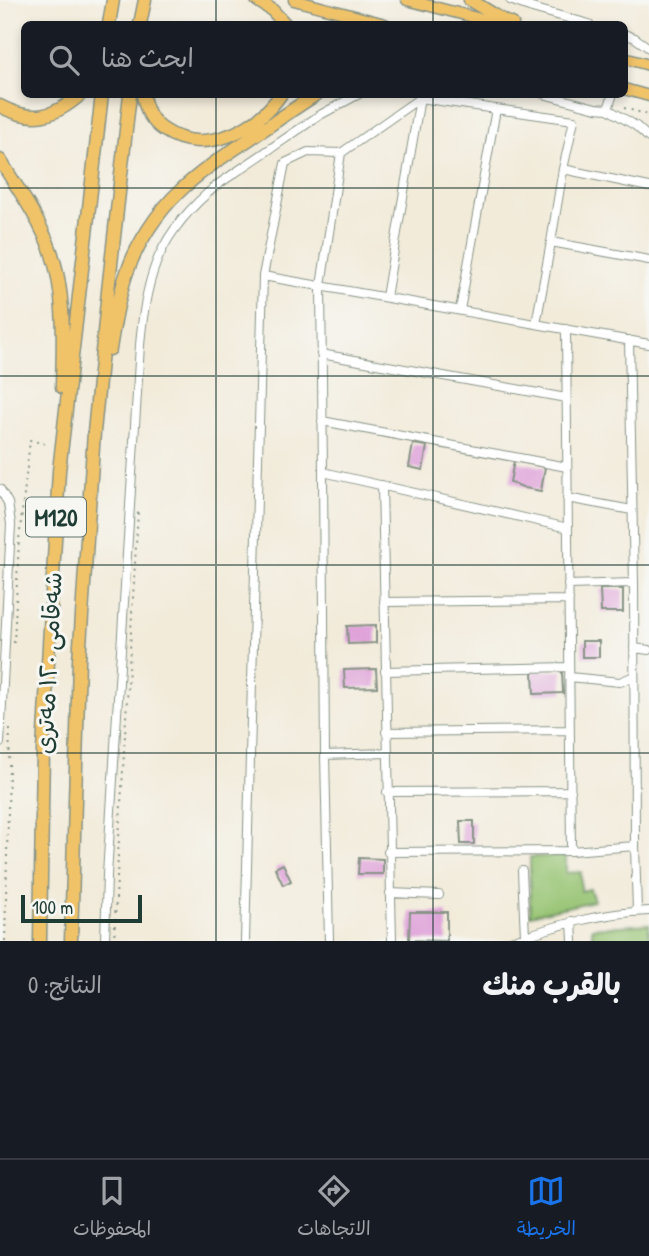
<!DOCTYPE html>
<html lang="ar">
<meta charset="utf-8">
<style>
body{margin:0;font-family:"Patrick Hand","Playpen Sans Arabic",sans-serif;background:#20242c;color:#f1f3f6;direction:rtl}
.scale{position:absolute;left:21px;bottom:18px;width:121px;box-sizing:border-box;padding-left:7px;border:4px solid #1f3d34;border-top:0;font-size:19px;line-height:24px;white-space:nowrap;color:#1f3d34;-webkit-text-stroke:5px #f6f6f2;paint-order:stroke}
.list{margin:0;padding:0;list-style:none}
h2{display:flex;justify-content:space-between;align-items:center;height:91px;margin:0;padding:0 28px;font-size:30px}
h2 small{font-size:23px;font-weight:400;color:#9ea1a6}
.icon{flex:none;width:38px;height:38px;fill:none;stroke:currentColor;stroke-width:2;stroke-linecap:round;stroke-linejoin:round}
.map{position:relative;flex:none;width:649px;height:941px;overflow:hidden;direction:ltr}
.search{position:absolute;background:#171b24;box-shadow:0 4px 10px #0003;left:21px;right:21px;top:21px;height:77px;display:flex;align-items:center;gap:18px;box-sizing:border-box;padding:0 24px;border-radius:10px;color:#9ea1a6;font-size:26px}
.sheet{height:217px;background:#171b24}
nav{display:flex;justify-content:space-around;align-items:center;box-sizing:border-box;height:98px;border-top:2px solid #363941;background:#171b24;font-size:19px;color:#9ea1a6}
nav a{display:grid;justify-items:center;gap:4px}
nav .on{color:#1a73e8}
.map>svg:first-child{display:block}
.green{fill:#95c371;stroke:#5a8052;stroke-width:2}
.building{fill:#dfa2d9}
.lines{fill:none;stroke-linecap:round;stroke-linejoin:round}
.minor-casing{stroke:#889487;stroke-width:10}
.major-casing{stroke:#889487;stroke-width:13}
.highway-casing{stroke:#889487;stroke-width:15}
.path{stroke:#889487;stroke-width:2;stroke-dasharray:2 5;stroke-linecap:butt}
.minor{stroke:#fff;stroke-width:8}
.major{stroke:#f1c369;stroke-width:10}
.highway{stroke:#f1c369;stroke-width:12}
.grid{fill:none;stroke:#1f3d34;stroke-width:2;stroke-opacity:0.55}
.labels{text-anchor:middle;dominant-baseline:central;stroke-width:6;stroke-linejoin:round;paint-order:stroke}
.shield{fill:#f6f6f2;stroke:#60746d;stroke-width:2}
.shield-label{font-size:23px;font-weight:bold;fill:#1f3d34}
.street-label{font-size:24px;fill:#1f3d34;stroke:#f6f6f2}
</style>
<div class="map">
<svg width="649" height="941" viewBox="0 0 649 941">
<rect width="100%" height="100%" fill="#f6f6f2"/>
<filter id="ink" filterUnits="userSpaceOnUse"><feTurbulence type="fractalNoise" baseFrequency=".0143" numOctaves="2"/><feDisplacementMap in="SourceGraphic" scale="14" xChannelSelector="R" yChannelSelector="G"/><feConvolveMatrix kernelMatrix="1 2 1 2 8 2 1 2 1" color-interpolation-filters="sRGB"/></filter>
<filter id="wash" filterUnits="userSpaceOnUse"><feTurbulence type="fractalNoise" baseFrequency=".00686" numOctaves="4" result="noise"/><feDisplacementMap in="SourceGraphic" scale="28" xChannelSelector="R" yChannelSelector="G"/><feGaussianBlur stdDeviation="1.57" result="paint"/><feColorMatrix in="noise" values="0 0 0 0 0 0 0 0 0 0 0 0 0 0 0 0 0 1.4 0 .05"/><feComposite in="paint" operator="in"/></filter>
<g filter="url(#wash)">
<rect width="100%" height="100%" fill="#f2ebda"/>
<path class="green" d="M566 856V873L581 872V891L590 889 594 901 530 915V857Z
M649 924V941H592V928Z"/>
<g id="blocks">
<path class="building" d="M413 444 427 446 423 470 409 467Z
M514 461 545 467 541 491 525 488 510 482Z
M600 589H623V612H601Z
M376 625V643L348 644 347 626Z
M582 641H599V657H582Z
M376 669 377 687 345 688 344 670Z
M533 671H562L563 693 534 694Z
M460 821H474V844H461Z
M359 858 383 859V874H358Z
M283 864 291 881 283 885 275 868Z
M410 912H447V941L409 940Z"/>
</g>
</g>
<g filter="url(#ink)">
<use href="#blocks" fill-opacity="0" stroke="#889487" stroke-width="2"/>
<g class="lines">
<defs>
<path id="minor" d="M510 0 532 8 589 24
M624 34 635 38 649 48
M543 94 596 108 608 109 613 94
M608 109 636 126 649 138
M341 153 321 286 323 472 568 528
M649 187 563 169 551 242 649 260
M263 276 649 344
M386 297 420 98 496 109
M460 310 496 109 574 120 563 169
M536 324 551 242
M566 329 571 851
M629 340 634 583 635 846 637 911
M321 354 566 398
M322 421 567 467
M323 472 325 755 329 941
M382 485 392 941
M0 489 8 503 11 524 0 743
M567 498 632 510
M568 585 634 583
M384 602 569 600
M634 648 649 650
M385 671 569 667
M569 677 620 682 634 676
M386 732 570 730
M325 755 387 753
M387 792 571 791
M388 852 571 851 635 846
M522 871 525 936
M390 893 439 895
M572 921 573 941
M105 941 107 875 140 345C146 272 160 232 217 185L320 115 359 94
M245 941 263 276 285 163 308 152 341 153 420 98
M511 941C557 925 600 913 649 911"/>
<path id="major" d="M294 0 385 24
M407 0 500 24
M624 58 649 65
M624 89 649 96"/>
<path id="highway" d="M257 0 272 10 285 24
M470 0 504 21 512 24
M109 24 113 0
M140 24 145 0
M143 94C145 109 152 122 164 130 204 157 257 130 281 94
M0 106C32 123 54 118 81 94
M0 160C18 189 39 218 51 251 66 295 63 341 62 387
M110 349C114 324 118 299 126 275 136 245 157 212 181 190 203 169 229 153 254 136 275 122 296 107 317 94
M40 941 43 750 59 471 102 94
M71 941 79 661 94 432 108 291 130 94"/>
</defs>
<use href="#minor" class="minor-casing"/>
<use href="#major" class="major-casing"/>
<use href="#highway" class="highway-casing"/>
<path class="path" d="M524 94 537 98
M624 108 649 115
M14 643 19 540 30 440 49 445
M5 941 10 725
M114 941 118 856 138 511"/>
<use href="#minor" class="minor"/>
<use href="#major" class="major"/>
<use href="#highway" class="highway"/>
</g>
</g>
<path class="grid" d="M216 0V24M433 0V24M216 94V941M433 94V941M0 188H649M0 376H649M0 565H649M0 753H649"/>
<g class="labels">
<rect class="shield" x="26" y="497.5" width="60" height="39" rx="5"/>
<g class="shield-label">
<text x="56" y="517">M120</text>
</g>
<g class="street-label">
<text transform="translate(48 663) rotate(-87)">شەقامی ١٢٠ مەتری</text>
</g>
</g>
</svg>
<div class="scale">100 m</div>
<div class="search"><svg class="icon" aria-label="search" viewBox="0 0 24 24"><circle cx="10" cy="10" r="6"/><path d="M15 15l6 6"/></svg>ابحث هنا</div>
</div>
<section class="sheet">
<h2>بالقرب منك<small>النتائج: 0</small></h2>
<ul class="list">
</ul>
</section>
<nav>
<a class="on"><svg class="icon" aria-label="map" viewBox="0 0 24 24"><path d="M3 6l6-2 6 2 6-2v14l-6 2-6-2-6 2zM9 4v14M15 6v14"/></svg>الخريطة</a>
<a><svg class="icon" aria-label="directions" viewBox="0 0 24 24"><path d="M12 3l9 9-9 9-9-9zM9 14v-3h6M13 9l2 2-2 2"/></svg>الاتجاهات</a>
<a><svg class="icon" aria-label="saved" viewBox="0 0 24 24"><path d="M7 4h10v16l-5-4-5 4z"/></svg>المحفوظات</a>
</nav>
